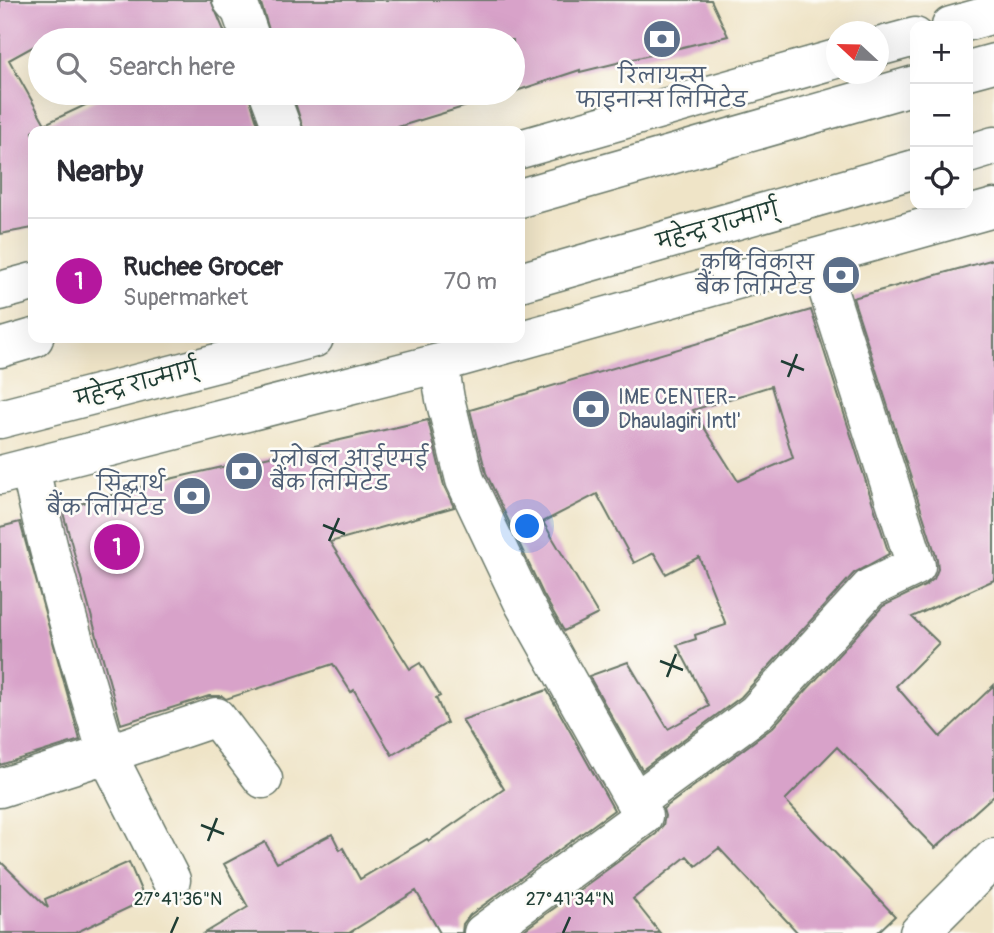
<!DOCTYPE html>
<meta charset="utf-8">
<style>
body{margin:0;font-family:Pangolin,"Playpen Sans Deva",sans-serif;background:#f2f2f3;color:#2b2b33}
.controls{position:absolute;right:21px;top:21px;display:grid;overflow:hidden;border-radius:14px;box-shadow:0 7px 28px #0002}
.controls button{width:63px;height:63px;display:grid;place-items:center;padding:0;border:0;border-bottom:2px solid #e1e1e2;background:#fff;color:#2b2b33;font:35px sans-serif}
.compass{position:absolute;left:826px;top:21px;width:63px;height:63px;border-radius:50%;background:#fff;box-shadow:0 7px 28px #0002;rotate:292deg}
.you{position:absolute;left:528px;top:527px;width:24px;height:24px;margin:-18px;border:5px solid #fff;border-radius:50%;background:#1a73e8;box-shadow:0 0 0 10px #1a73e833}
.badge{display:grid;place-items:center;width:46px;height:46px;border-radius:50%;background:#b5179e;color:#fff;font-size:23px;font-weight:700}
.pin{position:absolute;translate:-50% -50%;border:4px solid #fff;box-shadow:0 2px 7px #0006}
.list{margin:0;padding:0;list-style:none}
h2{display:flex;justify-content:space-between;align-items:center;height:91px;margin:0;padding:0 28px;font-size:30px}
h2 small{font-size:23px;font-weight:400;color:#7c7c81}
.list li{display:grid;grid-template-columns:46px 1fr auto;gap:21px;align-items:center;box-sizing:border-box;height:126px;padding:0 28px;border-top:2px solid #e1e1e2}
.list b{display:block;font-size:26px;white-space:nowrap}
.list p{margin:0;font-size:23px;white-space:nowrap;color:#7c7c81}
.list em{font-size:23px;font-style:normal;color:#7c7c81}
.icon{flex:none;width:38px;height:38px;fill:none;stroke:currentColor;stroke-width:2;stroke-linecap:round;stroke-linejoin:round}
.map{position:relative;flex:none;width:994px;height:933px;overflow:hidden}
.search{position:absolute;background:#fff;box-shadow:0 7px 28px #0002;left:28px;top:28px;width:497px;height:77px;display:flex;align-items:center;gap:18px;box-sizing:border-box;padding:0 24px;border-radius:38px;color:#7c7c81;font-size:26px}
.panel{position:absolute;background:#fff;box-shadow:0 7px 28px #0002;left:28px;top:126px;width:497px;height:217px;border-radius:14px}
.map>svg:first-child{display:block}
.building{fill:#d8a2c9;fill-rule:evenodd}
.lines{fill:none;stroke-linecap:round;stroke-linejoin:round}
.minor-casing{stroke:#687767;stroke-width:41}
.highway-casing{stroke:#687767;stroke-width:41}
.minor{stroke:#fff;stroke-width:38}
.highway{stroke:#fff;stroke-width:38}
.ticks{fill:none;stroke:#1f3d34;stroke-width:2.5}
.labels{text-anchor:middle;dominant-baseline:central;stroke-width:5;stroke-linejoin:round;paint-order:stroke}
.service-label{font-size:21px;fill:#4e5e75;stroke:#fdfcf7;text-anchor:end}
.street-label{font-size:21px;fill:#1f3d34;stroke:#fdfcf7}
.ticks-label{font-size:18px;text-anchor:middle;fill:#1f3d34;stroke:#fdfcf7;stroke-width:5;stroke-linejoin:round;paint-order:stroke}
</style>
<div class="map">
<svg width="994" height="933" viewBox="0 0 994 933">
<rect width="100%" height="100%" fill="#fdfcf7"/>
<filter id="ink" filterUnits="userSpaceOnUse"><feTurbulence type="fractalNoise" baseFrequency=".0143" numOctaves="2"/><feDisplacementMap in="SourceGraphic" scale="14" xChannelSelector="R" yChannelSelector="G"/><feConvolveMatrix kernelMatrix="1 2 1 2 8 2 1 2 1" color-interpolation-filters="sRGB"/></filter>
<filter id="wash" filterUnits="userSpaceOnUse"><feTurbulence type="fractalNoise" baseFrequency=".00686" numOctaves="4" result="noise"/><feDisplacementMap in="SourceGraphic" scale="28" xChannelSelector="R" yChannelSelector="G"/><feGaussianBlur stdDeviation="1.57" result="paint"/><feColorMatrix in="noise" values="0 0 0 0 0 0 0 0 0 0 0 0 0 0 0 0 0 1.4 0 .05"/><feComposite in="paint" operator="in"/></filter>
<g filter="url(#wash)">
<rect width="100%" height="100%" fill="#efe4c7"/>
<g id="blocks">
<path class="building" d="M0 0H211L228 40H40V43L9 60 45 124 111 93H248L260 131H33V228L0 234Z
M260 0H711L728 36 580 72V70L513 92V40H272Z
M292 93H509L385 131H304Z
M994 259V580L912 617 939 643 896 686 940 737 994 685V795L935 848 837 747 785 800 895 916 877 933H798L719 848 696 866 687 856 633 899 660 933H520L656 834 663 825 665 816 663 809 772 728 883 606 925 586 934 579 938 569 937 559 853 298Z
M811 310 889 554 854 573 741 697 642 770 589 676 628 662 668 729 709 706 677 645 696 639 695 635 726 625 699 557 666 574 654 553 634 563 597 494 543 522 598 614 564 631 543 594 486 473 470 410ZM771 386 793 458 738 481 693 410Z
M428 420 444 486 454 507 330 542 410 669 420 663 440 696 436 698 447 723 392 755 354 690 351 692 333 664 226 699 222 696H209L121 724 62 509 161 481Z
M20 522 80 740 0 765V527Z
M547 690 614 810 470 915 463 924 462 933H440L416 891 349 933H205L248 907 224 864 265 842 277 863 332 834 340 850 343 848 360 879 427 839 429 841 504 789 462 720Z
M0 861 48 908 45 899 129 862 145 900 75 933H0Z"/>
</g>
</g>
<g filter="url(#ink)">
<use href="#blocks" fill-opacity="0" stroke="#687767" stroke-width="2"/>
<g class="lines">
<defs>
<path id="minor" d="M232 0 241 11 251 40
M951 26 994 14
M878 47 915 37
M269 93 283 131
M520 149 836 59
M0 291 33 282
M439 363 445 399 465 480 524 604 643 816 483 933
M0 475 439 363 994 208
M0 788 107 754C79 659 50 564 30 467
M635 802 756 713 870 588 916 566 818 259
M171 880 107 754 216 717 263 779
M919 933 994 858"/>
<path id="highway" d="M968 70 994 63
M968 154 994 146
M520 198 915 85
M520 282 915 169
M0 348 34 338
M0 419 314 338"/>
</defs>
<use href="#minor" class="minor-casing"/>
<use href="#highway" class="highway-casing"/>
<use href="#minor" class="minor"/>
<use href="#highway" class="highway"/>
</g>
</g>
<path class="ticks" d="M781 361 804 370M788 377 797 354M323 525 345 534M329 541 339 518M660 661 683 670M667 677 676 654M201 825 224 834M208 841 217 818M171 933 178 917M563 933 570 917"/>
<defs>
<symbol id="bank-disc" viewBox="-11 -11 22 22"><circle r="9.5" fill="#5c6f8a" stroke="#fdfcf7"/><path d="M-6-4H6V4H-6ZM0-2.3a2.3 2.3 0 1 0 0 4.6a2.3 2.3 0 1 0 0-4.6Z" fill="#fff"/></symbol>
</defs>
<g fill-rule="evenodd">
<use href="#bank-disc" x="640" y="17" width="44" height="44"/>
<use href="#bank-disc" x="819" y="253" width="44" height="44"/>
<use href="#bank-disc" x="569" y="387" width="44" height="44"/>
<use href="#bank-disc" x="222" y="449" width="44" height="44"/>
<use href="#bank-disc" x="170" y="474" width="44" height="44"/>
</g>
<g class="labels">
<g class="service-label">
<text x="662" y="76" text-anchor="middle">रिलायन्स<tspan x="662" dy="24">फाइनान्स लिमिटेड</tspan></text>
<text x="814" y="263">कृषि विकास<tspan x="814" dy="24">बैंक लिमिटेड</tspan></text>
<text x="618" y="397" text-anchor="start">IME CENTER-<tspan x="618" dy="24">Dhaulagiri Intl'</tspan></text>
<text x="271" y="459" text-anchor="start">ग्लोबल आईएमई<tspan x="271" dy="24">बैंक लिमिटेड</tspan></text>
<text x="165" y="484">सिद्धार्थ<tspan x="165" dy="24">बैंक लिमिटेड</tspan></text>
</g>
<g class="street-label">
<text transform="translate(718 226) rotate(-16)">महेन्द्र राज्मार्ग्</text>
<text transform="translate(137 384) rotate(-15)">महेन्द्र राज्मार्ग्</text>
</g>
</g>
<g class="ticks-label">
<text x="178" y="905">27°41'36"N</text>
<text x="570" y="905">27°41'34"N</text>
</g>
</svg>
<div class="controls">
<button>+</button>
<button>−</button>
<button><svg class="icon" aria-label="locate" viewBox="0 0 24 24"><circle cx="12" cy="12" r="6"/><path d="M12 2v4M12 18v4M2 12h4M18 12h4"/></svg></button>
</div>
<svg class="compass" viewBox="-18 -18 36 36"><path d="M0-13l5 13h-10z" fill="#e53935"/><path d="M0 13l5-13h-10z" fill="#7c7c81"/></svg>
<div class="you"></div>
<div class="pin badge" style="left:117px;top:547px">1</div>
<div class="search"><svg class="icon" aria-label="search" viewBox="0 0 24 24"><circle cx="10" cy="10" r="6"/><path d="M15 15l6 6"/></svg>Search here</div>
<section class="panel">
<h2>Nearby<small></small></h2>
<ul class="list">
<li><span class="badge">1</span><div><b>Ruchee Grocer</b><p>Supermarket</p></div><em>70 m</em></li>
</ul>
</section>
</div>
